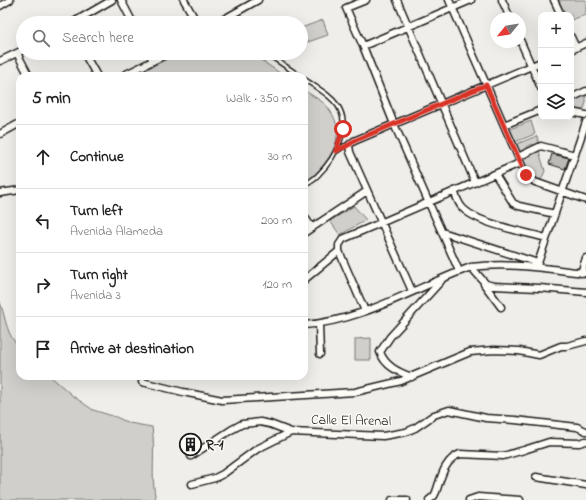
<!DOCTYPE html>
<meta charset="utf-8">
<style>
body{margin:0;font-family:"Indie Flower",sans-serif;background:#f6f6f6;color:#222}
.controls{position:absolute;right:12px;top:12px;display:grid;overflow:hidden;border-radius:8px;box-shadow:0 4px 16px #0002}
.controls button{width:36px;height:36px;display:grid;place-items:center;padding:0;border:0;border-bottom:1px solid #e0e0e0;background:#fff;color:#222;font:20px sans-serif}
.compass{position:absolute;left:490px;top:12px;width:36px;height:36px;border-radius:50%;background:#fff;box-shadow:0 4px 16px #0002;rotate:240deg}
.stop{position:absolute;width:12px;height:12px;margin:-9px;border:3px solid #d93025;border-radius:50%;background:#fff}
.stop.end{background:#d93025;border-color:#fff;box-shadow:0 1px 4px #0008}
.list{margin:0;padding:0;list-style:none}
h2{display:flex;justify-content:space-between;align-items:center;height:52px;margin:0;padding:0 16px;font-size:17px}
h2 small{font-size:13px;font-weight:400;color:#767676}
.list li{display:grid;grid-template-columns:26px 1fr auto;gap:12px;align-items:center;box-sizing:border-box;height:64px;padding:0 16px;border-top:1px solid #e0e0e0}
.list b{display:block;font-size:15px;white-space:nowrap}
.list p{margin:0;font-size:13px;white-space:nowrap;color:#767676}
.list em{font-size:13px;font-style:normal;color:#767676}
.icon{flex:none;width:22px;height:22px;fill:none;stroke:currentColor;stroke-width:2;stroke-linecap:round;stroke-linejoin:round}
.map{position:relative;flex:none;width:586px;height:500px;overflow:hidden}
.search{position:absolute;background:#fff;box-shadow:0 4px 16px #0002;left:16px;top:16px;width:292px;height:44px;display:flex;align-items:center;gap:10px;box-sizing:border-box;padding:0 14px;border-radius:22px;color:#767676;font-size:15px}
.panel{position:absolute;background:#fff;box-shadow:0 4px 16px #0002;left:16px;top:72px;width:292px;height:308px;border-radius:12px}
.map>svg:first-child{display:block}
.green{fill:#d0cfcc;stroke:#767674}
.building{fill:#bbbab6;stroke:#1c1c1c}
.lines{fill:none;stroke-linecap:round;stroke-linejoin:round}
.lane-casing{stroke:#1c1c1c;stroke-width:6}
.street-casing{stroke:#1c1c1c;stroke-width:9}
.lane{stroke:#fdfcf7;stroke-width:3}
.street{stroke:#fdfcf7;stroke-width:6}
.route{stroke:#d93025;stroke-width:5}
.labels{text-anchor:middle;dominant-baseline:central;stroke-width:3;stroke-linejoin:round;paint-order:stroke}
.street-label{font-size:14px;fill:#1c1c1c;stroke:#fdfcf7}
.poi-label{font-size:14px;font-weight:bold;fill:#1c1c1c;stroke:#fdfcf7;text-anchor:start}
</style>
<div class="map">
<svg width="586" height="500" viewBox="0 0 586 500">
<rect width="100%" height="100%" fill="#f0eeea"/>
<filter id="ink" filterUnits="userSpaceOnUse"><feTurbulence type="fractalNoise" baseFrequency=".025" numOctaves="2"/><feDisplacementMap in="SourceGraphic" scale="8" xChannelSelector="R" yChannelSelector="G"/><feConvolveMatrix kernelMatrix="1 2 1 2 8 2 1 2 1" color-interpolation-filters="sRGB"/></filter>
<g filter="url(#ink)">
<path class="green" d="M556 0H586V15L571 20V15H563Z
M323 20 328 35 305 43 301 32V28Z
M179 53H251L284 76H133Z
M304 90C312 96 324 101 329 109 350 137 327 166 304 183Z
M586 93V103L583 111 571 108V99Z
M531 121 535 134 515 142 510 129Z
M537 136 539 144 530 145 518 153 514 145Z
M538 148 545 171 541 180 529 175 521 160 522 157Z
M354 206 366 220 340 235 330 221Z
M0 302C6 318 6 336 20 347V376H50L73 396 93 410 116 417 129 423 152 427C156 452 150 476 156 500H0Z
M371 338V360H355V339Z"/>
<path class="building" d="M552 154 569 158 565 169 549 164Z"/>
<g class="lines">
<defs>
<path id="lane" d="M266 53 300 76
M304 79C315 87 330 94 338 106 352 128 335 158 319 174 315 179 309 182 304 185
M337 151 344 146 349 145"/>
<path id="street" d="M121 0 133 23
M184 0 197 23
M366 0 346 8 363 46 394 124 459 271
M397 0 475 182
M449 0 526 175 535 182 586 200
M502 0 510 18
M554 0 561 15
M0 6 10 0
M72 23 112 0
M217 23 258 0
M571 37 576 48
M520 40 541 88
M363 46 471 0
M571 50 586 43
M17 53 29 76
M84 53 97 76
M149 53 153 61
M0 61 23 50
M122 76 169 53
M571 98 586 91
M571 112 586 115
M504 125 541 110
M0 134 20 123
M518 157 541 146 575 155
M495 174 513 203 519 206 555 214
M454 191C456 196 458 202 461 206 473 223 525 232 546 238
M0 193 20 190
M304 216 312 228
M442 232 538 263
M304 233 367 191
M537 266 586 122
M471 267 486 284 494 286 539 288 586 292
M581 273 586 258
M304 280 339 251
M484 284 501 307
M412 291 350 152 349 145 354 141 541 62
M365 311 339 251V245L343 239 520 163
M319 324 320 354
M304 325C363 321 416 287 471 267 511 262 547 269 586 273
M412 377C398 372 385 366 380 352L390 337 441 281
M142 382 183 392 222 400 355 392 401 381 470 352 494 350 519 351 539 355 561 346H567L586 341
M191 456 231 430 242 424 252 423 260 422 270 424 291 432 383 436 406 432 415 428 434 415 449 410 486 418 515 420 577 427 586 431
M536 477 586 485
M192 484 215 478 223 474 257 449 291 432
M392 500H407
M429 500 434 496 436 492C441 478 444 460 460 454L503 456 524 450 549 442 579 443 586 441
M469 500 478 497 520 500"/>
</defs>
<use href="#lane" class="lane-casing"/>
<use href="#street" class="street-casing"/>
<use href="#lane" class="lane"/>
<use href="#street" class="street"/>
</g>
</g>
<g class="lines" filter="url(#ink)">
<path class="route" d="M343 129 336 151C343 147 349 146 354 141L486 85 526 175"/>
</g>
<defs>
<symbol id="building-ring" viewBox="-11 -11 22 22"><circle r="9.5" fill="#fdfcf7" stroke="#1c1c1c" stroke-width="1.5"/><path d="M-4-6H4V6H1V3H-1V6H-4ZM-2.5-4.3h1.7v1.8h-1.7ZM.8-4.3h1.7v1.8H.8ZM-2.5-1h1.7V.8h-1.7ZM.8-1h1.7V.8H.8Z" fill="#1c1c1c"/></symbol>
</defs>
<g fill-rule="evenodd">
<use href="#building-ring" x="178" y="432" width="25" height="25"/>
</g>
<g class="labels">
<g class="street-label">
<text transform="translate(351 421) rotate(1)">Calle El Arenal</text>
</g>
<g class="poi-label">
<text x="206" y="445">R-1</text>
</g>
</g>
</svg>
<div class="controls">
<button>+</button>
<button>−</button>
<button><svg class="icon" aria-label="layers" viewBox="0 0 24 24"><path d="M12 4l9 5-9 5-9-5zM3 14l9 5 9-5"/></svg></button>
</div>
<svg class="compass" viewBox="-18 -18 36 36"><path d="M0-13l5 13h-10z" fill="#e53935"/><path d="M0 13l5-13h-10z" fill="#767676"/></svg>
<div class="stop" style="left:343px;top:129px"></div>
<div class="stop end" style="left:526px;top:175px"></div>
<div class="search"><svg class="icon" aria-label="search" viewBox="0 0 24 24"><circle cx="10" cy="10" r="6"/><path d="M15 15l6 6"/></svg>Search here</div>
<section class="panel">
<h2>5 min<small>Walk · 350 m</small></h2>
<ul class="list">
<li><svg class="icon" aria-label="ahead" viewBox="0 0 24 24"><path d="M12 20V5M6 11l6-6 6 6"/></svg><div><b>Continue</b></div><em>30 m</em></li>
<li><svg class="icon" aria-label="left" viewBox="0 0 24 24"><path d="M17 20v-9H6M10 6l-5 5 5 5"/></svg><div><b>Turn left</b><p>Avenida Alameda</p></div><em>200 m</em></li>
<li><svg class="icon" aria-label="right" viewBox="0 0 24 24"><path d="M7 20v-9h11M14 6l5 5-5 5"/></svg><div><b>Turn right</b><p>Avenida 3</p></div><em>120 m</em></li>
<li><svg class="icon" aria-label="arrive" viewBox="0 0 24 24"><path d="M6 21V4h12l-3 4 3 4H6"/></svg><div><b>Arrive at destination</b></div></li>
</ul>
</section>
</div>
